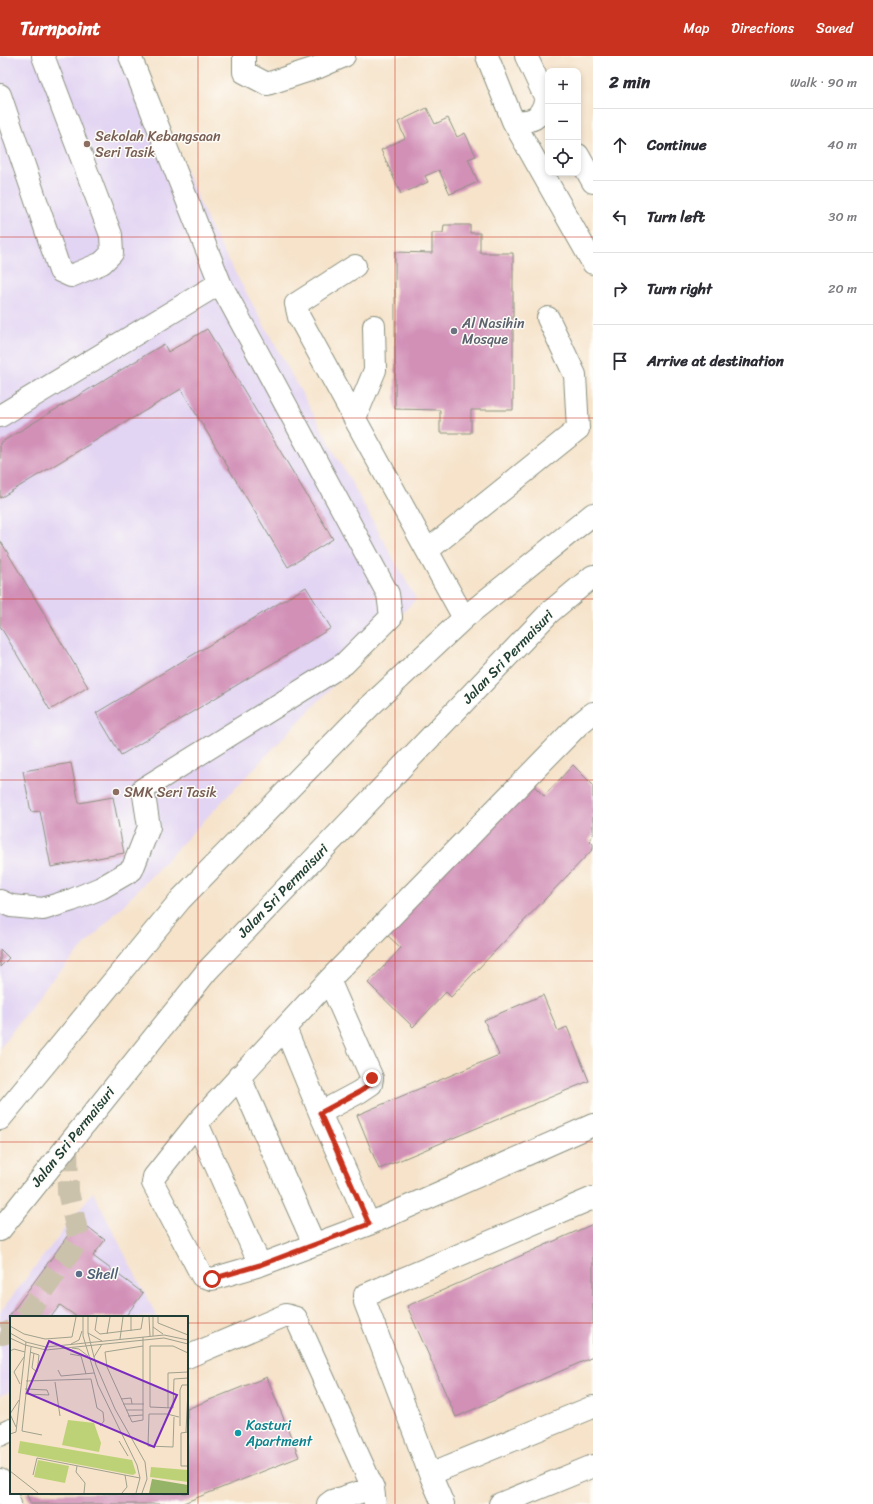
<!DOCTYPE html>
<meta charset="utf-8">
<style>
body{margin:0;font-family:Sriracha,sans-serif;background:#f2f2f3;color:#2b2b33}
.controls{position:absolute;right:12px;top:12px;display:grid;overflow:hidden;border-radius:8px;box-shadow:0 2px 6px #0003}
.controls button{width:36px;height:36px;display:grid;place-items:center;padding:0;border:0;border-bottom:1px solid #e1e1e2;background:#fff;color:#2b2b33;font:20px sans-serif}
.stop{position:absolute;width:12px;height:12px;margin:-9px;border:3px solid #c8321e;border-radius:50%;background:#fff}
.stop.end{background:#c8321e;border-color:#fff;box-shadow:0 1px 4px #0008}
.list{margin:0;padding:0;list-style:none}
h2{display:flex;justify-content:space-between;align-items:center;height:52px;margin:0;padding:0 16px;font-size:17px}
h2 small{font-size:13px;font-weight:400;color:#7c7c81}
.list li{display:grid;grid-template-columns:26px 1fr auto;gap:12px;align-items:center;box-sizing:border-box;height:72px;padding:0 16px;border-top:1px solid #e1e1e2}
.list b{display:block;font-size:15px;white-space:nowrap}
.list em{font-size:13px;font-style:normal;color:#7c7c81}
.icon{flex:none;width:22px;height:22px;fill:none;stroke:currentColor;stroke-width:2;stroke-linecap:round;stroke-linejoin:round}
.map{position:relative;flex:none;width:593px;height:1448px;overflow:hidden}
header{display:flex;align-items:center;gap:24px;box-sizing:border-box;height:56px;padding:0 20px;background:#c8321e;color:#fff}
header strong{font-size:19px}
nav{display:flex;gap:22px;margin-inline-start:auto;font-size:14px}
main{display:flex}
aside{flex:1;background:#fff}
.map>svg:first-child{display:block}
.built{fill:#e2d4f3}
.building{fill:#d290b7}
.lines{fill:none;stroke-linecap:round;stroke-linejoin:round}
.minor-tunnel{stroke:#cbc2ac;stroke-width:22;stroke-dasharray:22 11;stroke-linecap:butt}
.minor-casing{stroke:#8a907f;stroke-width:24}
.major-casing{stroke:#8a907f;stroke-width:24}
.minor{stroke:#fff;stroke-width:22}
.major{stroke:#fff;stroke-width:22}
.route{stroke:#c8321e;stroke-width:5}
.grid{fill:none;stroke:#c8321e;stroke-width:1;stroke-opacity:0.55}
.education-dot{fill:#8d6e63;stroke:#fdfcf7;stroke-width:1.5}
.worship-dot{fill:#6b7280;stroke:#fdfcf7;stroke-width:1.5}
.service-dot{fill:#5c6f8a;stroke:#fdfcf7;stroke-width:1.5}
.culture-dot{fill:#0f9aa8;stroke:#fdfcf7;stroke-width:1.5}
.labels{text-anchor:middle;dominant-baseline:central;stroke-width:3;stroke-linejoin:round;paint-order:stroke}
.education-label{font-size:14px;fill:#785e54;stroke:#fdfcf7;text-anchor:start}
.worship-label{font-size:14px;fill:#5b616d;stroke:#fdfcf7;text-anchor:start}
.street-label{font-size:14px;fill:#1f3d34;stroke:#fdfcf7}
.service-label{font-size:14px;fill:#4e5e75;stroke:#fdfcf7;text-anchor:start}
.culture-label{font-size:14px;fill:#0d838f;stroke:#fdfcf7;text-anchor:start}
.inset-road{fill:none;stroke:#a0a18e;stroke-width:1}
.view{fill:#7b2cbf;fill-opacity:0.15;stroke:#7b2cbf;stroke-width:2}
.inset-edge{fill:none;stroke:#1f3d34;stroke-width:2}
</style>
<header>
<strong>Turnpoint</strong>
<nav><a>Map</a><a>Directions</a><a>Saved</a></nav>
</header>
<main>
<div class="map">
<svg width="593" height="1448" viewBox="0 0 593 1448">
<rect width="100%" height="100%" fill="#fdfcf7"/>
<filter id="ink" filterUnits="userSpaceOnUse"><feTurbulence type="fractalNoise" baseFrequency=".025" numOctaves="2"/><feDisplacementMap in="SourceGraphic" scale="8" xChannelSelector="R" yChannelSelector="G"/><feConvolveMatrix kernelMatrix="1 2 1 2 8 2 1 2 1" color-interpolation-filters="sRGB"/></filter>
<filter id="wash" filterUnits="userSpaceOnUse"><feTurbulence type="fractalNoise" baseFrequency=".012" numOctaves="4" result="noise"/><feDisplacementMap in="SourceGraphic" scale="16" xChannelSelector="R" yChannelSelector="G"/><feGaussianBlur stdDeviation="0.9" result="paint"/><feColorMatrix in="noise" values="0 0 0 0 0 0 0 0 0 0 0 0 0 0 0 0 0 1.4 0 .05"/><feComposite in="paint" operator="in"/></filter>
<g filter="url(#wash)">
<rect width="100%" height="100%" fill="#f6e3ca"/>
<path class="built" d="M0 0H136L212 175 416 543 47 929 0 992Z
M93 1136 157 1261H11V1335L0 1340V1256Z"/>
<g id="blocks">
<path class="building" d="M427 52 435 68 448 62 457 81 465 77 476 100 468 103 478 126 450 138 439 114 425 120 428 126 401 138 381 94 405 82 398 66Z
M444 169H470V177H480V197H513V354H471V377H440V354L395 353V196L432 197V177H443Z
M207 273 333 483 288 511 181 333 0 442V387L164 288 168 296Z
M0 484 88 631 50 654 0 570Z
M306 531 331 572 121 699 96 657Z
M71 707 79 747 113 741 124 797 51 811 40 755 31 756 23 715Z
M573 709 593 729V779L589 784 593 788V793L451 941 446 936 413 971 368 927 401 892 384 876 529 725 544 740Z
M0 893 9 902 0 911Z
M543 939 558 975 567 971 589 1025 379 1113 357 1059 499 999 484 964Z
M79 1164 105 1184 93 1200 143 1237 125 1261H77L60 1249 51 1261H11V1264L8 1262Z
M593 1168V1301L456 1361 407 1250Z
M267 1321 299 1401 181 1448H31L26 1437H187V1353Z"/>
</g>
</g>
<g filter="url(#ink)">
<use href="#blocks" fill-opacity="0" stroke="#8a907f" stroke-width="1"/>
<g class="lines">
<path class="minor-tunnel" d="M25 1261 79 1183 68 1136 67 1089
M0 1277 3 1278 11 1275"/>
<defs>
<path id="minor" d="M244 0V16L267 28 319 11 344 0
M487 0 513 65 593 207
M526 0 548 47
M0 39 60 215 71 220 102 207 112 197 111 179 43 0
M513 65C533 66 539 64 546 44
M578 99 593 126
M355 210 296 248 299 261 464 562
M0 360 220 227
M355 362 375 314 374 270
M428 494 578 373 575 319 548 262
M593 657 578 669 329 924 197 1067 154 1121 153 1127 202 1220 212 1223 260 1209 369 1168 593 1069
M0 845 11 850 43 853 72 844 101 832 132 814 149 771 143 733 344 608 391 561 388 538 220 227 130 0
M285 972 320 1057 369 1168
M239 1020 314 1188
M320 1057 359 1036 371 1028 372 1022 329 924
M197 1067 260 1209
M187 1301 286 1259 296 1262 373 1432 375 1448
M0 1379 11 1374
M430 1418 593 1351
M0 1424 10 1448
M328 1448 332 1445 373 1432
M443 1448 430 1418 365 1246V1239L593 1142
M500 1448 593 1410"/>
<path id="major" d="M0 1063 181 843 369 651 464 562 593 458
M0 1174 207 915 550 556 593 520"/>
</defs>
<use href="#minor" class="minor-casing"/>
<use href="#major" class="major-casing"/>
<use href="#minor" class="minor"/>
<use href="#major" class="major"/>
</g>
</g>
<g class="lines" filter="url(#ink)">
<path class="route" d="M212 1223 260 1209 369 1168 320 1057 359 1036 371 1028 372 1022"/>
</g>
<path class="grid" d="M198 0V1448M395 0V1448M0 181H593M0 362H593M0 543H593M0 724H593M0 905H593M0 1086H593M0 1267H11M187 1267H593"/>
<g class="education-dot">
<circle cx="87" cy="88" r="4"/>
<circle cx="116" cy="736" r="4"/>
</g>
<circle class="worship-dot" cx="454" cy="275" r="4"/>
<circle class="service-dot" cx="79" cy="1218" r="4"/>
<circle class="culture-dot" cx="238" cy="1377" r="4"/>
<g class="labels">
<g class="education-label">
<text x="95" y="80">Sekolah Kebangsaan<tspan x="95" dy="16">Seri Tasik</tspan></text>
<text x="124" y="736">SMK Seri Tasik</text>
</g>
<g class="worship-label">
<text x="462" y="267">Al Nasihin<tspan x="462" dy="16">Mosque</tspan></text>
</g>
<g class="street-label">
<text transform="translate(508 601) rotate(-46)">Jalan Sri Permaisuri</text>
<text transform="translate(283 835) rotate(-46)">Jalan Sri Permaisuri</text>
<text transform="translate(73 1081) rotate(-51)">Jalan Sri Permaisuri</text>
</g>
<g class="service-label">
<text x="87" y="1218">Shell</text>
</g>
<g class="culture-label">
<text x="246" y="1369">Kasturi<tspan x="246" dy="16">Apartment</tspan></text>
</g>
</g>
<g transform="translate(10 1260)">
<rect width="178" height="178" fill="#f6e3ca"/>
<path d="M10 125 122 144 126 157 123 159 8 137ZM141 151 178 154V166L140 161Z" fill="#bdd276"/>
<path d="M142 163 178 169V177H139Z" fill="#96b467"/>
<path d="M58 104 84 107 91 127 89 136 52 129ZM28 144 59 150 55 167 24 161Z" fill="#bdd276"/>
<path class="inset-road" d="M73 1V20L88 69 127 149 130 162 126 177M78 1V17L86 49 105 93 135 146 137 163 132 177M87 1 85 14 90 18 131 13 133 1M139 1 140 20M143 1V20M148 1V7L178 19M0 10 14 18 35 23 62 21 66 1M143 11 153 18M121 15V1M0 17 16 26 36 31 154 19 178 24M78 17 92 25M97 18 100 1M0 22 15 29 36 34 154 22 178 28M110 23 113 1M61 28 69 24 72 15M133 30 95 36 97 51 122 106 133 104V21M21 31 12 115 32 119M62 32 69 33 78 40M0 35 4 33 15 36M20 36 29 39 27 56 22 52 24 37M178 37 163 30H140V91L163 92 164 63 178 62M60 38 71 40 76 58M84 41 92 28M48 54 51 60 84 57M16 65 81 63 87 92 93 96 94 105 90 110M45 66 50 100M10 68 4 56 14 41M15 78 39 79 37 74 15 73M111 83 121 82 122 88M113 88H134M158 92V57L178 56M116 94H133M118 100 133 99M164 101 163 131 138 130 139 98H157L169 101M170 110V74L172 69H178M6 111 0 98 9 84M176 116 178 74M178 116 171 117V150H178M0 118 6 116 16 26M109 125 118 140M67 150 66 156 75 167 74 177M0 155 28 177M23 159 27 142 130 162M112 177 117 171 115 159"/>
<path class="view" d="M39 25 167 79 144 131 17 77Z"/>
<rect width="178" height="178" class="inset-edge"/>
</g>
</svg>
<div class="controls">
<button>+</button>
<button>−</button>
<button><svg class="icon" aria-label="locate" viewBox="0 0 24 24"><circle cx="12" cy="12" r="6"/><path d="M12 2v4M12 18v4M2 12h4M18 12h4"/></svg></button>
</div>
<div class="stop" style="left:212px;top:1223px"></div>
<div class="stop end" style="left:372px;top:1022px"></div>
</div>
<aside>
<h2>2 min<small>Walk · 90 m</small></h2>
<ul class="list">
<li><svg class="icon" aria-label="ahead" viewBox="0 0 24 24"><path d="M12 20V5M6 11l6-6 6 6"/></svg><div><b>Continue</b></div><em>40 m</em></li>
<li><svg class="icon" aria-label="left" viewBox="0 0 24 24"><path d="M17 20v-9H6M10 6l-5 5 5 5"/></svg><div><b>Turn left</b></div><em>30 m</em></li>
<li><svg class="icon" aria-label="right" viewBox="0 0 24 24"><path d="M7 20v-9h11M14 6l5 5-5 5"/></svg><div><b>Turn right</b></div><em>20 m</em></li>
<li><svg class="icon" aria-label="arrive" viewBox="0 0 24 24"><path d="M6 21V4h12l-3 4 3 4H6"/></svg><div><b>Arrive at destination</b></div></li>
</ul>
</aside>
</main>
